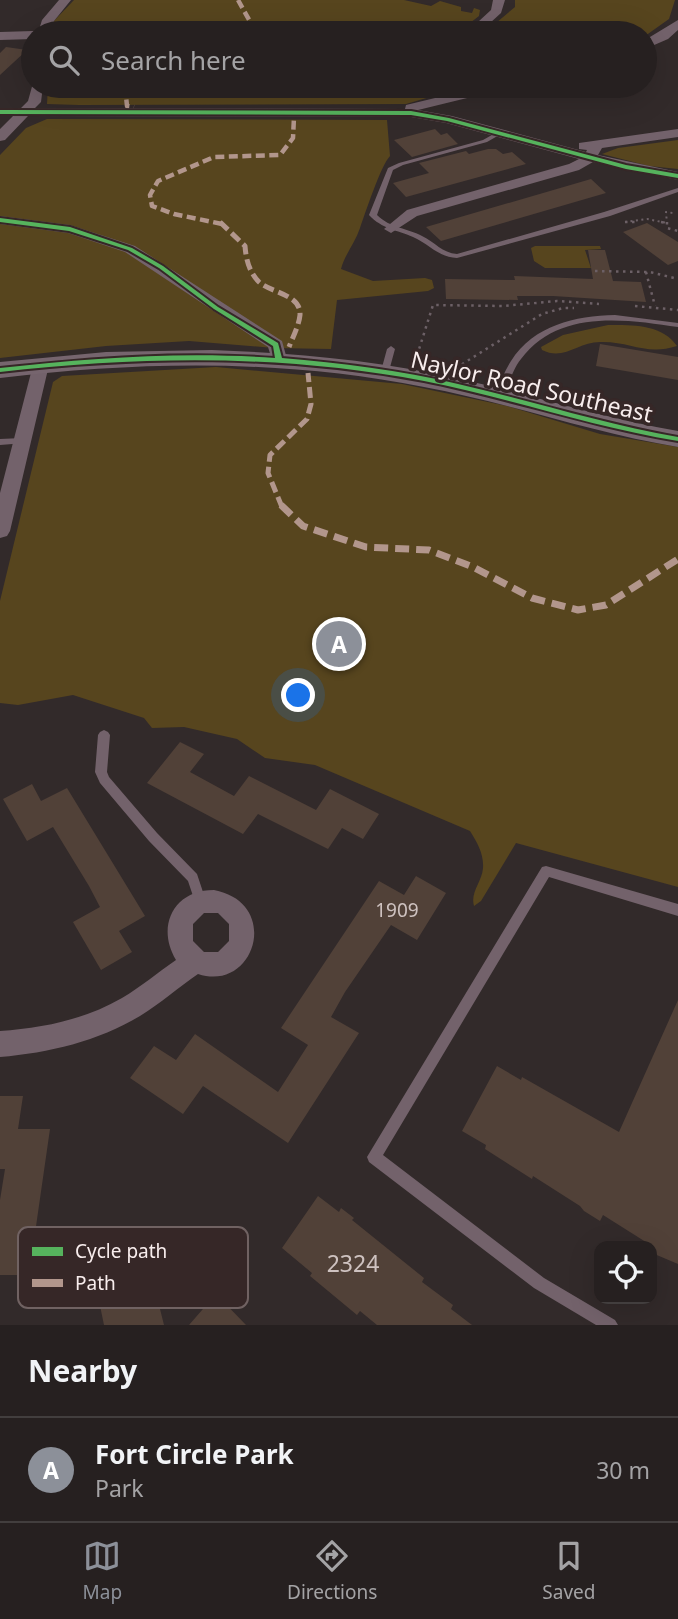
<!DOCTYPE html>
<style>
body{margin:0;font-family:"Noto Sans",sans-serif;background:#2e2829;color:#f1f3f6}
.controls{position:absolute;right:21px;bottom:21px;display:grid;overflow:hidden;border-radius:14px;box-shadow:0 7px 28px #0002}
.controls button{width:63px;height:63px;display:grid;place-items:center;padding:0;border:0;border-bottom:2px solid #423e3e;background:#262020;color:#f1f3f6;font:35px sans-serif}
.you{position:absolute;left:299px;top:696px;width:24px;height:24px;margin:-18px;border:5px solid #fff;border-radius:50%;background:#1a73e8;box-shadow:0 0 0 10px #1a73e833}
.badge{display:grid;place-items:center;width:46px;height:46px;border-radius:50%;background:#8c9099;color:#fff;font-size:23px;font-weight:700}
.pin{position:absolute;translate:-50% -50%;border:4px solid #fff;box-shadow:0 2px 7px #0006}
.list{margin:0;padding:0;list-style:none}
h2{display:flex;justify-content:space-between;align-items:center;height:91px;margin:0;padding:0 28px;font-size:30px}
h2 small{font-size:23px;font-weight:400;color:#a4a3a5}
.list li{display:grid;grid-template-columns:46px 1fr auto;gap:21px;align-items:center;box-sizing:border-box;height:105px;padding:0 28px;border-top:2px solid #423e3e}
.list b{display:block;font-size:26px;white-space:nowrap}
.list p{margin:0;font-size:23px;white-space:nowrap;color:#a4a3a5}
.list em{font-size:23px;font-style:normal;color:#a4a3a5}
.icon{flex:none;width:38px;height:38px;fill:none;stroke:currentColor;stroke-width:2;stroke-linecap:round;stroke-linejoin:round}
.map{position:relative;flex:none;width:678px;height:1325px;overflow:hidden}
.search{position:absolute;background:#262020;box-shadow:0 7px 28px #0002;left:21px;right:21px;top:21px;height:77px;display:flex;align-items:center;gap:18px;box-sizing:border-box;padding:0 24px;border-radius:38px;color:#a4a3a5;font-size:26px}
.sheet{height:196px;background:#262020}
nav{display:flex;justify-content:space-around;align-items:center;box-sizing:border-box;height:98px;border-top:2px solid #423e3e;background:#262020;font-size:19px;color:#a4a3a5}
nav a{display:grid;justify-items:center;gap:4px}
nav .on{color:#8c9099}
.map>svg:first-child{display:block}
.green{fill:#57451e}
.building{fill:#514138}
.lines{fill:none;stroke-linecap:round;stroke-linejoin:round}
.path-far1{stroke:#6c6066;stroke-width:2;stroke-dasharray:2 3.5;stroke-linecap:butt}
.path{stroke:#6c6066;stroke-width:2.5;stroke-dasharray:2.5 4.5;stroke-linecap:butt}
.lane{fill:#73626b;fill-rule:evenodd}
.street{fill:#73626b;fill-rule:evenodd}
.secondary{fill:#76656e;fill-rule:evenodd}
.quiet-far2{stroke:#b2968c;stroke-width:4.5;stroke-dasharray:9 4.5;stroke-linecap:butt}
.quiet-far1{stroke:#b2968c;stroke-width:5;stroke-dasharray:11 5;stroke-linecap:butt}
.quiet{stroke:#b2968c;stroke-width:7;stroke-dasharray:14 7;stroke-linecap:butt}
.cycleway-casing{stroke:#362727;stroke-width:4}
.cycleway{fill:#56b35d;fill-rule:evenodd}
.labels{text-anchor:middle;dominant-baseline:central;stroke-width:7;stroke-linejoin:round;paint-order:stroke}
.number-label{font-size:19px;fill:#cec2c0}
.street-label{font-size:23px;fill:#f8eded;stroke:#362727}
.near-number-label{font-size:23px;fill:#cec2c0}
.key{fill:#362727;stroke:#706262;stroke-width:2}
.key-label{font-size:19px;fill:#f8eded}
</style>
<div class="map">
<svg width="678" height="1325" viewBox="0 0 678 1325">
<rect width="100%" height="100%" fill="#322a2a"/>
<path class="green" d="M74 0H404L431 6 440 1 461 7V11L472 13 474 8 480 10 479 16 457 33H52L53 22Z
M515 0H675L669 19 645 36V33H484L515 7Z
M48 86H443L447 92 406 104 79 105 47 104Z
M47 119 387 120 390 156C381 165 365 214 360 228 355 243 345 254 341 269L373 281 425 278 432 280 434 288 428 291 337 300 331 349 274 348 189 341 106 346 0 358V155L26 128Z
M678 140V169L649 166 602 154 618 148Z
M535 246H600L601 249 585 250 591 268H545L534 261 531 248Z
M608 325C632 325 662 324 677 346 646 356 630 341 600 342 578 342 564 361 542 350L541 347 563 335Z
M216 367 402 384 507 406 600 434 678 447V887L516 843 481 901 474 906C470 892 482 882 483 868 484 854 477 842 470 831L315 765 265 758 237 739 184 727 152 728 144 718 73 695 18 705 0 703V601L53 382 62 376Z"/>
<path class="building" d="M6 47 27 50 0 75V53Z
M435 129 441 135 447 133 458 144 412 157 394 140Z
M488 149H496L503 154 512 152 526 164 406 197 393 183 429 173 419 163 466 151 469 154Z
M591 179 606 193 441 241 426 227Z
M647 223 678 242V261L668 265 623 232Z
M588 250H605L613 281 641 282 646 302 553 296H517L518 300 446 299 445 279 515 280 514 276 593 279Z
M600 344 678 357V380L596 366Z
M180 742 204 754 190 772 234 796 249 776 316 810 330 789 379 814 363 839 342 828 328 849 258 814 243 834 147 783Z
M32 784 41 801 67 788 145 916 119 931 132 952 101 970 73 922 100 907 89 886 53 827 27 841 3 799Z
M416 876 446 893 417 940 391 925 345 992 331 1017 359 1033 288 1143 203 1086 183 1114 130 1078 154 1046 176 1060 195 1034 278 1092 308 1045 281 1028 379 881 404 895Z
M678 1000V1264L652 1253 649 1244 603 1215 600 1221 584 1211 580 1206 533 1176 532 1179 485 1149 486 1145 462 1131 497 1066 521 1080 522 1077 619 1132Z
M0 1096H23L18 1129H50L29 1275H0V1200L5 1169H0Z
M318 1196 339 1212 341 1208 354 1218 352 1220 424 1278 422 1282 453 1305 451 1309 472 1325H377L360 1311 357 1315 310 1276 312 1273 282 1248Z
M138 1280 140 1290 154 1285 164 1325H104L98 1296Z
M216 1294 246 1325H189Z"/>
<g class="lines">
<path class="path-far1" d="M625 222 647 219 667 223
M667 224 666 212 673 213"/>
<path class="path" d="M625 222H637
M661 222 667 223
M667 222V228L678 231
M595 271 650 272 678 279
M646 272 655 306
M635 306 678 310
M415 362 433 305 503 306 557 301 599 304
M456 368 542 314 563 308H574"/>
<path class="lane" d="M499 131 501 132V134L487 142 403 165 393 170 377 215C390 228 407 228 422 236 435 242 442 253 457 254L604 212 678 188V192L610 216 457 258C438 257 429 244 413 237 397 230 382 229 369 215L388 168 399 163 483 140Z
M615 315 678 323V327C625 319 558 309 521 359 512 370 509 385 502 398H496L495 396C500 384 504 372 511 361 534 325 575 316 615 315Z
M391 346 395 349 389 371 388 373H382L381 371 387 349Z
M22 438 25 439V443L0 445V439Z
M104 730 108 732 110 735 107 772 109 777 157 833 197 874 207 904 205 908 201 910 197 908 188 881 149 841 100 783 95 772 98 735 100 732Z
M546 866 678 904V916L549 877 383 1155 544 1278 615 1320 618 1325H596L534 1288 369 1162 367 1157 542 867Z"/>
<path class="street" d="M59 0H71L54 21 50 33H38L42 20Z
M493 0H505L501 13 479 33H466L491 10Z
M678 20V30L668 39 645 49V40Z
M33 31 38 33H33V39L0 40V32Z
M33 83V86H43L41 102 35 108 405 109 406 105 485 86H505L504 89 418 110 452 116 586 152 587 150 579 149V143L678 129V137L602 148 598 155 678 172V180L593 162 579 170 417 216 391 233 384 229 407 210 569 164 579 159 446 123 411 117 28 116 5 140 0 141V129L13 116H0V108H21L28 101Z
M0 216 70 225 135 246 282 341 287 359 285 363H273L268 347 125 252 68 233 0 224Z
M41 360 49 365 10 531 7 536 0 538V493L33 365Z
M214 890C282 903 255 993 198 974 179 987 161 1003 140 1016 98 1041 49 1053 0 1057V1031C42 1028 84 1020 122 998 141 987 158 972 176 960 156 927 173 890 214 890ZM204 913H218L229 924V941L218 952H204L193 941V924Z"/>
<path class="secondary" d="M212 350C294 353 375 360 455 378 530 394 602 418 678 431V447C592 433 510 403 424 387 283 359 142 361 0 378V362L106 352Z"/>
<path class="quiet-far2" d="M238 0 252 25 240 33
M125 86 127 106 134 107
M222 224 174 214 152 206 150 195 158 181 214 157 280 155 293 138 294 117"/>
<path class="quiet-far1" d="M220 222 245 246C246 259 249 272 259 282 271 293 301 294 300 315 299 325 293 337 289 347
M282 507 268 473 270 455 307 419 311 404 308 373"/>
<path class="quiet" d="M281 505 303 526 366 547 429 550 473 567 532 598 578 610 606 605 678 559"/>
<defs>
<path id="cycleway" d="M0 110 411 111 449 118 626 165 678 174V178L626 169 447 121 411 115 0 114Z
M0 218 70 227 132 248 163 266 218 307 278 343 282 358C341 363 400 370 458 384 532 401 603 424 678 437V441C592 427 510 398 424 381 281 354 144 356 0 372V368C91 358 183 351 275 358L273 346 214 309 159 268 128 250 69 231 0 222Z"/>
</defs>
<use href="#cycleway" class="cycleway-casing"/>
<use href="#cycleway" class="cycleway"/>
</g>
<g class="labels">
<g class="number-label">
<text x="397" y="910">1909</text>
</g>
<g class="street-label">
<text transform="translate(532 386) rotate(13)">Naylor Road Southeast</text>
</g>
<g class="near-number-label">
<text x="353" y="1263">2324</text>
</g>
</g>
<rect x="18" y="1227" width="230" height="81" rx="10" class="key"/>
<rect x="32" y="1247" width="31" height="9" fill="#56b35d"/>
<rect x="32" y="1279" width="31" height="8" fill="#b2968c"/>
<g class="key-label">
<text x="75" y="1258">Cycle path</text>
<text x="75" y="1290">Path</text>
</g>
</svg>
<div class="controls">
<button><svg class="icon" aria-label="locate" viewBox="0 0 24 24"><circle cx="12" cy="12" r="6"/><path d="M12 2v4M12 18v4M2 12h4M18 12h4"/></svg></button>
</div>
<div class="you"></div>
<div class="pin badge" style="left:339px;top:644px">A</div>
<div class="search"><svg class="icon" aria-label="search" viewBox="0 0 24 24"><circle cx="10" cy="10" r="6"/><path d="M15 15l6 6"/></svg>Search here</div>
</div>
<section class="sheet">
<h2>Nearby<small></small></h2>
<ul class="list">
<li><span class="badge">A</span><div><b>Fort Circle Park</b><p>Park</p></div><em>30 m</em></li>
</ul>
</section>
<nav>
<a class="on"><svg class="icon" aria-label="map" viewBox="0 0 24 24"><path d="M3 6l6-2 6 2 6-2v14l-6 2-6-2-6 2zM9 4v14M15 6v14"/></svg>Map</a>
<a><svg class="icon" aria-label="directions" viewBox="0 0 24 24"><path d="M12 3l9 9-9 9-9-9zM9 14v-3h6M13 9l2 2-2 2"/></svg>Directions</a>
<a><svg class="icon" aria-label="saved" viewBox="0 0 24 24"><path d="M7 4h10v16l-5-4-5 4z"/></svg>Saved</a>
</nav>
